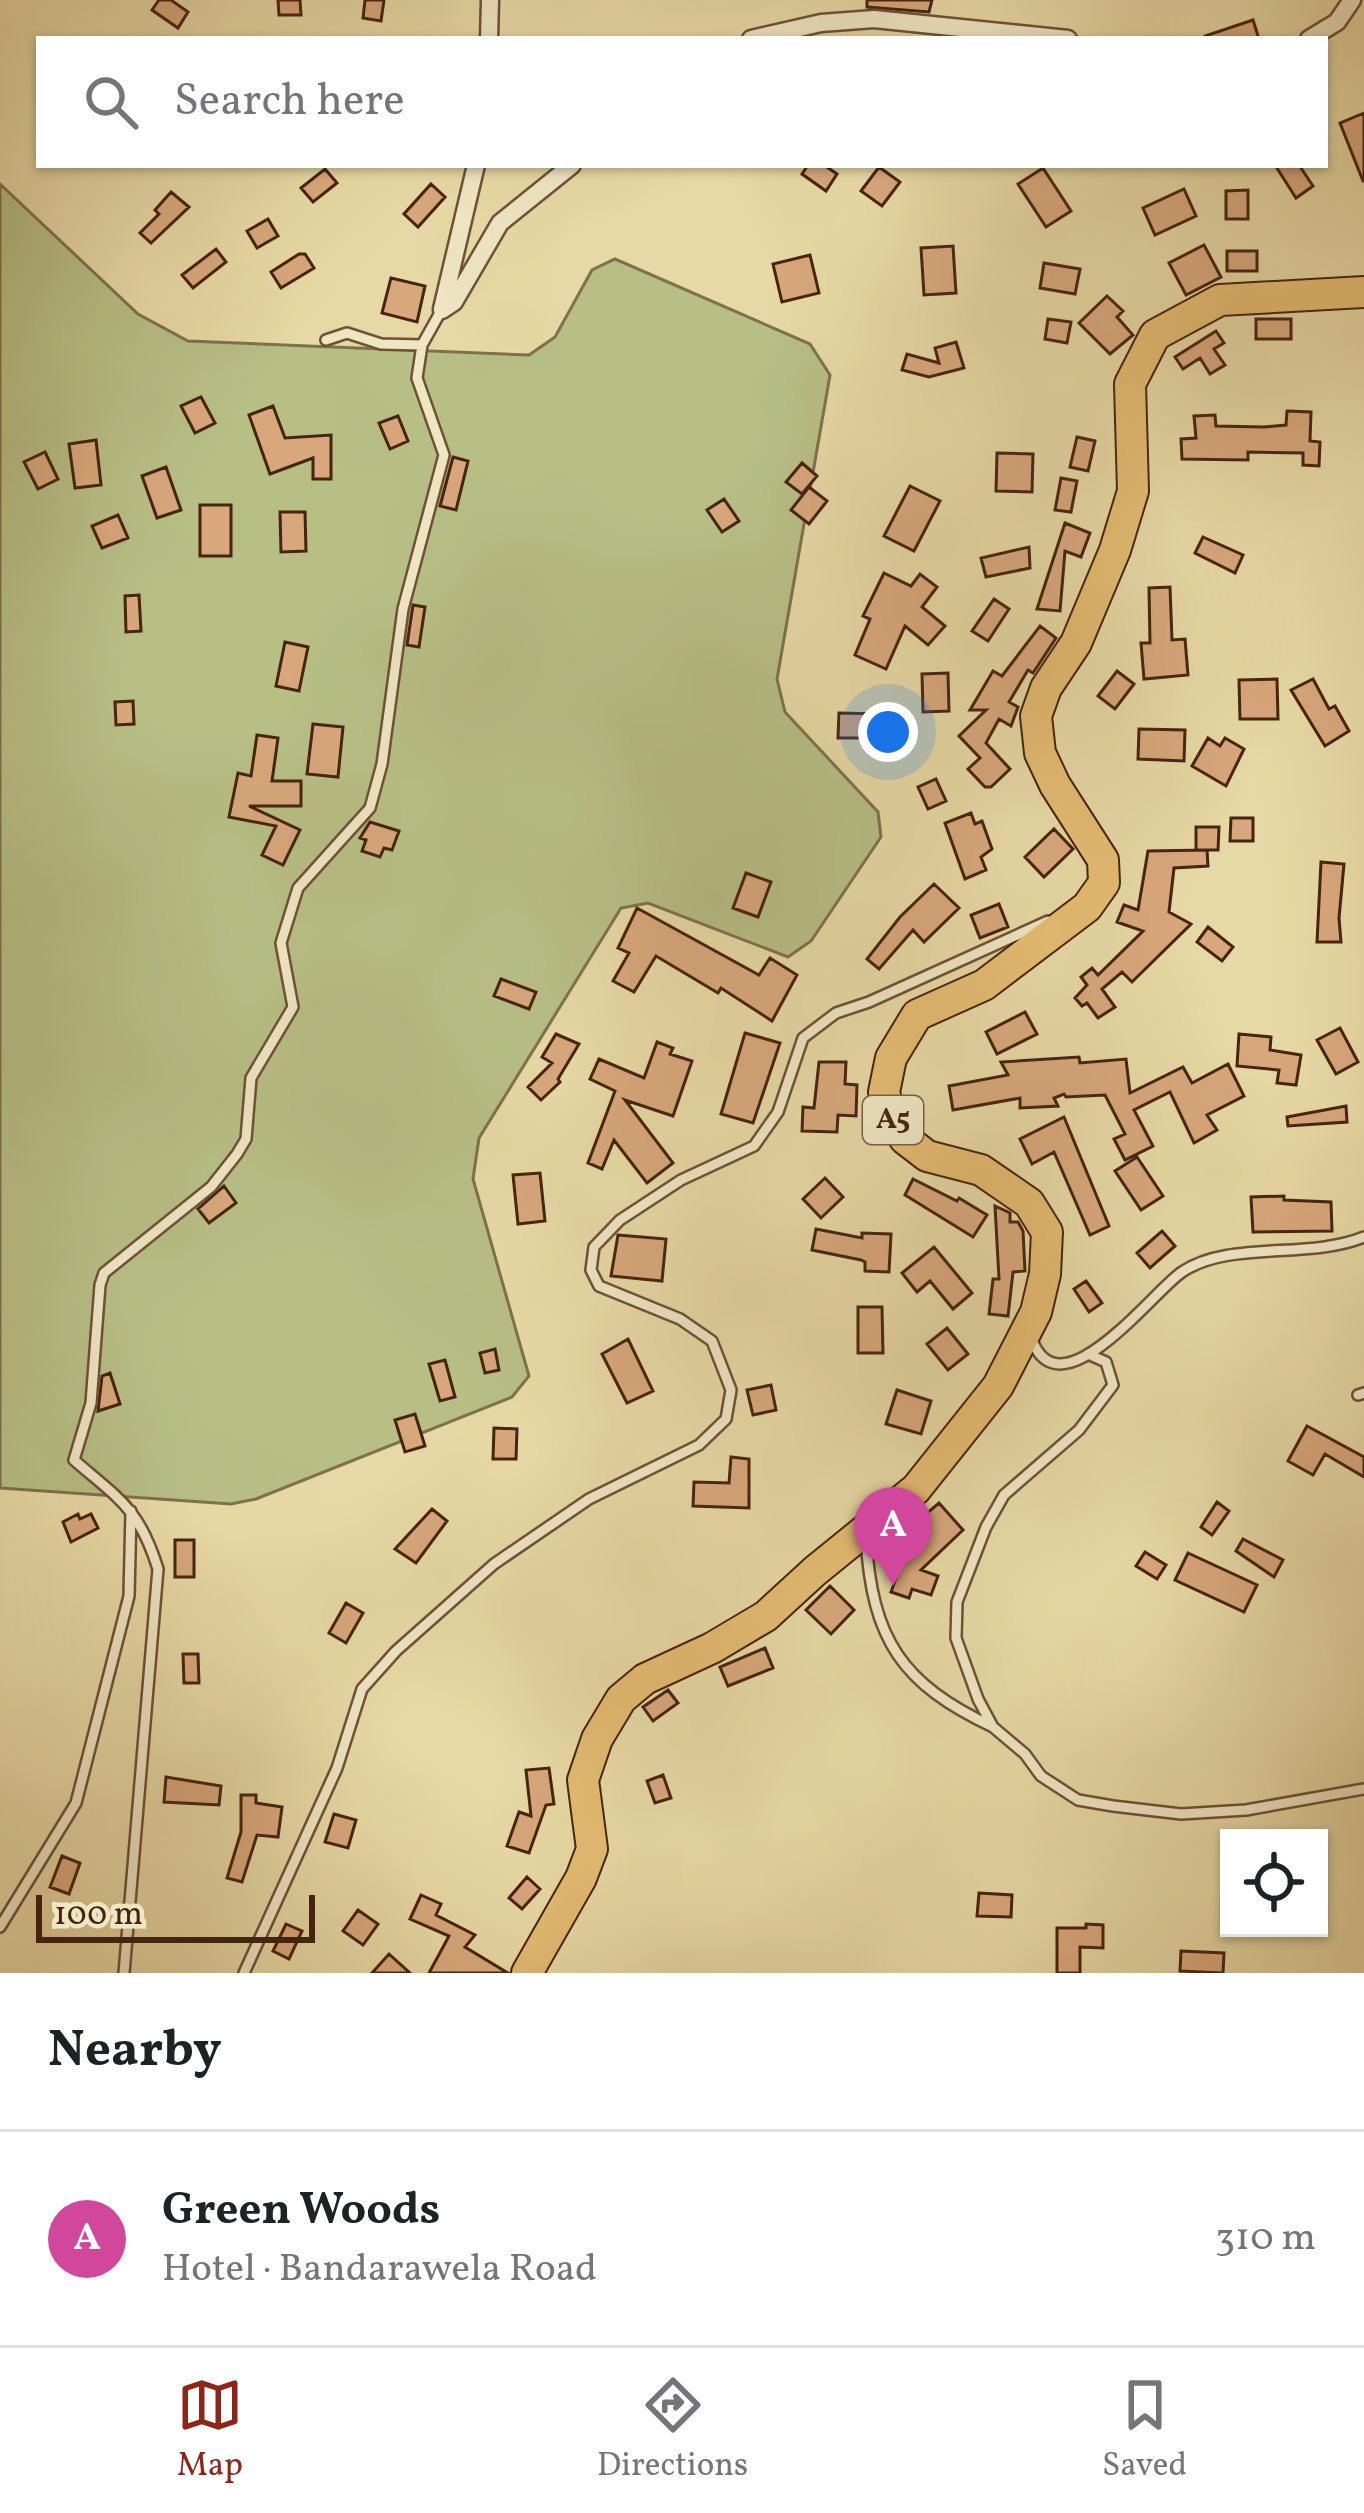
<!DOCTYPE html>
<meta charset="utf-8">
<style>
body{margin:0;font-family:Vollkorn,serif;background:#f2f2f2;color:#202124}
.controls{position:absolute;right:36px;bottom:36px;display:grid;overflow:hidden;border-radius:0px;box-shadow:0 3px 9px #0004}
.controls button{width:108px;height:108px;display:grid;place-items:center;padding:0;border:0;border-bottom:3px solid #e0e0e0;background:#fff;color:#202124;font:60px sans-serif}
.scale{position:absolute;left:36px;bottom:30px;width:279px;box-sizing:border-box;padding-left:12px;border:6px solid #452411;border-top:0;font-size:33px;line-height:42px;white-space:nowrap;color:#452411;-webkit-text-stroke:9px #efe6c4;paint-order:stroke}
.you{position:absolute;left:888px;top:732px;width:42px;height:42px;margin:-30px;border:9px solid #fff;border-radius:50%;background:#1a73e8;box-shadow:0 0 0 18px #1a73e833}
.badge{display:grid;place-items:center;width:78px;height:78px;border-radius:50%;background:#8f2418;color:#fff;font-size:39px;font-weight:700}
.pin{position:absolute;translate:-50% -99px;filter:drop-shadow(0 3px 6px #0008)}
.pin::after{content:'';position:absolute;top:63px;width:42px;height:36px;background:inherit;clip-path:polygon(0 0,100% 0,50% 100%)}
.list{margin:0;padding:0;list-style:none}
h2{display:flex;justify-content:space-between;align-items:center;height:156px;margin:0;padding:0 48px;font-size:51px}
h2 small{font-size:39px;font-weight:400;color:#757577}
.list li{display:grid;grid-template-columns:78px 1fr auto;gap:36px;align-items:center;box-sizing:border-box;height:216px;padding:0 48px;border-top:3px solid #e0e0e0}
.list b{display:block;font-size:45px;white-space:nowrap}
.list p{margin:0;font-size:39px;white-space:nowrap;color:#757577}
.list em{font-size:39px;font-style:normal;color:#757577}
.icon{flex:none;width:66px;height:66px;fill:none;stroke:currentColor;stroke-width:2;stroke-linecap:round;stroke-linejoin:round}
.map{position:relative;flex:none;width:1364px;height:1973px;overflow:hidden}
.search{position:absolute;background:#fff;box-shadow:0 3px 9px #0004;left:36px;right:36px;top:36px;height:132px;display:flex;align-items:center;gap:30px;box-sizing:border-box;padding:0 42px;border-radius:0px;color:#757577;font-size:45px}
.sheet{height:372px;background:#fff}
nav{display:flex;justify-content:space-around;align-items:center;box-sizing:border-box;height:168px;border-top:3px solid #e0e0e0;background:#fff;font-size:33px;color:#757577}
nav a{display:grid;justify-items:center;gap:6px}
nav .on{color:#8f2418}
.map>svg:first-child{display:block}
.green{fill:#b7bf85;stroke:#7e724b;stroke-width:3}
.building{fill:#d8a87c;stroke:#452411;stroke-width:3}
.lines{fill:none;stroke-linecap:round;stroke-linejoin:round}
.lane-casing{stroke:#6e5136;stroke-width:14}
.street-casing{stroke:#6e5136;stroke-width:21}
.highway-casing{stroke:#452411;stroke-width:34}
.lane{stroke:#efe6c4;stroke-width:9}
.street{stroke:#efe6c4;stroke-width:16}
.highway{stroke:#e4bc72;stroke-width:30}
.labels{text-anchor:middle;dominant-baseline:central;stroke-width:9;stroke-linejoin:round;paint-order:stroke}
.shield{fill:#efe6c4;stroke:#785e47;stroke-width:3}
.shield-label{font-size:30px;font-weight:bold;fill:#452411}
</style>
<div class="map">
<svg width="1364" height="1973" viewBox="0 0 1364 1973">
<rect width="100%" height="100%" fill="#e7d9a5"/>
<filter id="stains"><feTurbulence type="fractalNoise" baseFrequency=".00167" numOctaves="4"/><feColorMatrix values="0 0 0 0 .2 0 0 0 0 .09 0 0 0 0 .02 0 0 0 .5 -.17"/></filter>
<radialGradient id="worn" r=".72"><stop offset=".6" stop-color="#630" stop-opacity="0"/><stop offset="1" stop-color="#630" stop-opacity=".3"/></radialGradient>
<path class="green" d="M0 184 138 314 188 341 529 355 555 337 592 270 615 259 810 344 830 375 777 679 785 712 878 812 881 837 811 941 788 957 648 903 621 908 479 1138 473 1179 529 1376 512 1397 256 1499 231 1504 0 1488Z"/>
<path class="building" d="M159 0H171L188 12 178 28 152 10Z
M278 0H300L301 15H279Z
M365 0H384L381 21 363 18Z
M867 0H932L929 12 867 7Z
M1253 20 1259 39H1205V36Z
M1364 113V181H1363L1340 123Z
M808 165H824L837 174 826 191 802 174Z
M1275 165H1299L1313 186 1296 198Z
M879 167 900 182 882 206 861 191Z
M1043 168 1071 211 1046 227 1018 184Z
M325 169 337 183 313 202 301 188Z
M431 184 445 197 418 227 404 214Z
M1184 189 1196 216 1155 235 1143 208Z
M1248 190V219H1226V191Z
M171 192 189 207 151 243 140 233 159 214 155 210Z
M268 219 278 236 257 248 247 231Z
M1204 245 1221 277 1186 295 1169 263Z
M953 246 956 293 924 295 921 248Z
M216 249 226 262 193 288 182 275Z
M1227 251H1257V271H1227Z
M299 254H305L314 268 281 288 271 272Z
M810 255 819 293 782 302 773 264Z
M1044 263 1080 269 1075 294 1040 288Z
M391 278 425 286 417 322 382 313Z
M1107 296 1123 311 1117 317 1133 335 1110 354 1079 323Z
M1048 319 1071 322 1067 343 1045 339Z
M1256 319H1291V339H1256Z
M1216 331 1224 343 1214 349 1225 365 1210 374 1200 358 1183 369 1175 357Z
M956 342 964 368 929 377 902 370 907 354 939 363 935 348Z
M201 397 215 423 195 433 181 406Z
M273 406 285 438 331 435V479H313V458L270 474 249 415Z
M1287 411 1311 412 1310 441 1320 442 1319 466 1303 465V453L1248 452V460L1182 459 1181 439 1196 438 1194 416 1215 415 1216 426 1264 427 1286 425Z
M398 416 408 441 390 449 379 423Z
M1077 437 1095 441 1088 471 1070 467Z
M96 440 101 485 75 488 69 444Z
M45 452 58 479 38 489 24 462Z
M997 453 1033 454 1032 492 996 491Z
M453 457 468 461 456 510 440 506Z
M802 463 817 476 802 494 786 482Z
M166 467 181 510 157 518 142 476Z
M1061 478 1077 481 1071 512 1055 510Z
M910 486 940 501 914 551 884 536Z
M809 487 827 501 809 524 791 510Z
M724 499 739 521 722 532 707 510Z
M200 505H231V556H200Z
M280 512H305L306 551 281 552Z
M118 515 128 538 102 548 92 526Z
M1065 523 1090 533 1081 557 1065 551 1060 611 1037 609Z
M1203 537 1243 555 1235 573 1195 553Z
M1029 547 1030 568 986 577 981 558Z
M884 573 911 586 920 574 937 587 922 607 945 626 928 645 905 626 886 669 855 655 870 619 863 616Z
M1170 587 1172 640 1185 639 1188 675 1144 679 1141 643H1150L1149 588Z
M139 595 141 631 126 632 125 596Z
M994 599 1009 609 988 641 972 631Z
M413 605 425 607 419 647 407 645Z
M1040 626 1056 638 1033 673 1028 670 1009 702 1018 707 1011 726 999 719 986 743 1010 769 991 787H985L968 769 980 758 959 736 986 710H970L993 671 1002 676Z
M285 642 308 647 299 691 276 686Z
M1117 671 1134 684 1115 709 1098 696Z
M948 673 949 711 923 712 922 674Z
M1277 679 1278 719H1240L1239 680Z
M1313 679 1329 709 1335 706 1349 731 1325 746 1291 690Z
M133 701 134 724 116 725 115 702Z
M839 713 884 714V738H838Z
M313 724 343 727 338 777 307 774Z
M1139 729 1185 730 1184 761 1138 759Z
M257 735 278 738 272 781H301V806H249L300 830 283 865 262 855 276 826 229 817 238 773 251 776Z
M1208 738 1220 746 1225 738 1244 749 1226 786 1192 766Z
M936 779 946 801 928 809 918 787Z
M971 813 975 824 982 821 992 849 981 857 986 870 965 879 945 823Z
M1231 818H1253V841H1230Z
M370 822 399 831 392 850 384 848 380 857 362 851 366 840 360 838Z
M1196 827H1219L1218 850H1196Z
M1054 829 1073 849 1044 877 1025 857Z
M1207 850 1208 866 1174 868 1169 912 1191 924 1132 982 1122 972 1102 989 1115 1007 1098 1018 1087 1003 1082 1006 1075 998 1087 985 1081 977 1092 968 1098 975 1143 931 1117 922 1124 905 1138 910 1148 851Z
M1321 862 1344 864 1339 918 1341 942H1317Z
M746 873 771 882 758 917 733 908Z
M934 884 959 908 924 942 913 930 879 969 867 959 900 917Z
M999 904 1008 927 980 938 971 915Z
M637 908 759 975 770 958 797 975 772 1021 721 988 718 993 656 956 634 992 613 981 629 953 618 948Z
M1208 927 1233 947 1222 961 1197 942Z
M501 979 536 992 529 1009 494 996Z
M1025 1012 1037 1034 997 1054 986 1032Z
M1340 1028 1358 1062 1336 1074 1317 1040Z
M745 1033 780 1043 753 1123 721 1114Z
M556 1034 579 1044 558 1079 560 1082 541 1100 528 1087 552 1063 542 1057Z
M1239 1034 1271 1037 1270 1050 1301 1055 1296 1085 1277 1083 1279 1070 1237 1066Z
M657 1042 673 1048 670 1054 692 1061 673 1116 625 1100 673 1163 647 1183 614 1140 602 1169 588 1163 615 1091 590 1079 599 1059 644 1078Z
M1079 1057 1080 1063 1126 1059 1130 1093 1183 1067 1192 1083 1228 1064 1244 1096 1207 1115 1217 1130 1194 1143 1170 1092 1134 1110 1153 1146 1125 1160 1114 1139 1125 1134 1105 1095 1066 1097 1064 1094 1054 1098 1058 1106 1020 1108V1098L953 1110 949 1086 1008 1075 1001 1062Z
M819 1062H846L845 1084 857 1085 856 1116 838 1115 837 1132 802 1131 803 1107 814 1108Z
M1346 1106 1347 1122 1288 1126 1287 1117Z
M1064 1117 1109 1226 1090 1235 1054 1152 1032 1164 1020 1139Z
M1137 1157 1163 1196 1141 1210 1115 1171Z
M540 1173 545 1221 518 1224 513 1175Z
M825 1178 843 1197 821 1218 803 1199Z
M913 1179 957 1201 959 1198 987 1215 973 1237 905 1195Z
M224 1186 236 1203 209 1223 198 1209Z
M1284 1196V1200L1331 1202 1332 1231 1253 1232 1251 1197Z
M995 1206 1010 1213V1222H1018L1023 1231 1025 1271 1013 1272 1008 1316 989 1314 993 1279H999Z
M816 1229 862 1238V1233L891 1234 889 1272 865 1271V1262L861 1260 812 1250Z
M1162 1231 1175 1246 1150 1268 1137 1253Z
M618 1235 666 1239 662 1281 611 1276Z
M934 1247 972 1293 953 1309 930 1281 917 1292 902 1273Z
M1086 1281 1102 1303 1089 1312 1074 1289Z
M858 1307H882L883 1353H858Z
M947 1328 968 1354 948 1370 927 1344Z
M628 1339 653 1391 627 1403 602 1354Z
M495 1349 499 1370 485 1373 480 1353Z
M445 1360 455 1397 440 1401 429 1364Z
M110 1373 120 1404 98 1411 102 1376Z
M771 1385 776 1410 753 1415 747 1390Z
M897 1390 931 1401 921 1434 886 1424Z
M415 1414 425 1446 405 1452 395 1420Z
M1307 1426 1364 1457V1477L1325 1454 1313 1475 1288 1461Z
M494 1428 517 1429 516 1459H493Z
M731 1457 749 1459V1508L693 1506 694 1482 729 1483Z
M1217 1502 1229 1511 1212 1535 1201 1527Z
M939 1503 963 1530 921 1570 938 1576 931 1595 912 1589 909 1598 891 1592 903 1559 889 1545Z
M432 1509 447 1521 416 1563 395 1549Z
M78 1514 80 1519 91 1514 98 1528 71 1542 63 1522Z
M1243 1539 1283 1560 1274 1577 1236 1551Z
M175 1540H194V1577H175Z
M1145 1552 1166 1565 1157 1579 1136 1566Z
M1188 1553 1257 1585 1244 1612 1175 1580Z
M830 1586 854 1610 831 1634 806 1610Z
M346 1603 363 1613 346 1643 329 1633Z
M765 1648 773 1668 728 1686 720 1667Z
M183 1654H198L199 1683H184Z
M668 1690 678 1703 653 1721 643 1707Z
M549 1768 554 1804 546 1805 529 1853 507 1846 519 1812 531 1816 526 1770Z
M663 1775 671 1798 655 1803 647 1781Z
M166 1777 221 1786 219 1805 164 1802Z
M241 1795H256V1803L282 1807 278 1837 257 1835 242 1882 227 1878 241 1832Z
M334 1814 356 1820 348 1848 325 1842Z
M62 1856 80 1863 69 1894 50 1887Z
M527 1877 540 1889 522 1909 509 1898Z
M979 1893 1012 1895 1011 1917 977 1916Z
M421 1895 441 1904 436 1915 475 1935 465 1947 508 1973H429L449 1936 410 1919Z
M358 1910 378 1924 363 1945 343 1931Z
M286 1924 302 1931 289 1959 273 1951Z
M1086 1924 1103 1925V1948L1080 1947V1973H1057V1928H1086Z
M1181 1951 1224 1953 1223 1973 1180 1971Z
M389 1954 410 1973H372Z"/>
<g class="lines">
<defs>
<path id="lane" d="M326 340 347 333 381 344 422 345
M1031 1337C1058 1419 1155 1289 1182 1272 1229 1240 1308 1260 1364 1237
M1088 1354 1106 1362 1113 1385 1079 1430 1004 1495 986 1527 957 1602 956 1638 978 1699 993 1727 1025 1754 1041 1776 1078 1800 1113 1806 1181 1814 1246 1810 1364 1789
M1358 1395 1364 1393
M866 1538C872 1640 902 1684 993 1727
M0 1927 76 1803 129 1596 131 1511
M124 1973 158 1569C139 1508 120 1500 74 1460L91 1403 100 1285 104 1273 211 1187 237 1154 246 1139 251 1078 293 1007 281 943 298 888 370 808 382 764 403 609 444 455 417 378 422 345 441 311
M244 1973 337 1768 362 1689 396 1651 494 1564 589 1499 699 1445 726 1419 731 1390 712 1341 680 1319 599 1286 591 1270 594 1247 620 1220 681 1180 754 1146 778 1112 803 1038 836 1013 869 1002 1048 921"/>
<path id="street" d="M489 39 490 0
M751 39 821 23 874 19 1068 39
M1309 39 1337 22 1352 0
M442 309 476 165
M442 310 454 302 500 223 572 165"/>
<path id="highway" d="M527 1973 581 1878 592 1849 583 1780 597 1739 621 1699 645 1679 712 1648 766 1616 815 1571 916 1489 998 1386 1036 1312 1045 1274 1047 1232 1029 1203 981 1170 927 1156 905 1139 890 1116 884 1092 891 1058 917 1015 984 985 1087 907 1104 883 1103 860 1055 785 1040 753 1036 716 1046 688 1076 643 1115 550 1133 491 1130 384 1155 335 1220 300 1364 292"/>
</defs>
<use href="#lane" class="lane-casing"/>
<use href="#street" class="street-casing"/>
<use href="#highway" class="highway-casing"/>
<use href="#lane" class="lane"/>
<use href="#street" class="street"/>
<use href="#highway" class="highway"/>
</g>
<g class="labels">
<rect class="shield" x="863" y="1096" width="60" height="48" rx="9"/>
<g class="shield-label">
<text x="893" y="1120">A5</text>
</g>
</g>
<rect width="100%" height="100%" filter="url(#stains)"/>
<rect width="100%" height="100%" fill="url(#worn)"/>
</svg>
<div class="controls">
<button><svg class="icon" aria-label="locate" viewBox="0 0 24 24"><circle cx="12" cy="12" r="6"/><path d="M12 2v4M12 18v4M2 12h4M18 12h4"/></svg></button>
</div>
<div class="scale">100 m</div>
<div class="you"></div>
<div class="pin badge" style="left:893px;top:1586px;background:#d1479c">A</div>
<div class="search"><svg class="icon" aria-label="search" viewBox="0 0 24 24"><circle cx="10" cy="10" r="6"/><path d="M15 15l6 6"/></svg>Search here</div>
</div>
<section class="sheet">
<h2>Nearby<small></small></h2>
<ul class="list">
<li><span class="badge" style="background:#d1479c">A</span><div><b>Green Woods</b><p>Hotel · Bandarawela Road</p></div><em>310 m</em></li>
</ul>
</section>
<nav>
<a class="on"><svg class="icon" aria-label="map" viewBox="0 0 24 24"><path d="M3 6l6-2 6 2 6-2v14l-6 2-6-2-6 2zM9 4v14M15 6v14"/></svg>Map</a>
<a><svg class="icon" aria-label="directions" viewBox="0 0 24 24"><path d="M12 3l9 9-9 9-9-9zM9 14v-3h6M13 9l2 2-2 2"/></svg>Directions</a>
<a><svg class="icon" aria-label="saved" viewBox="0 0 24 24"><path d="M7 4h10v16l-5-4-5 4z"/></svg>Saved</a>
</nav>
